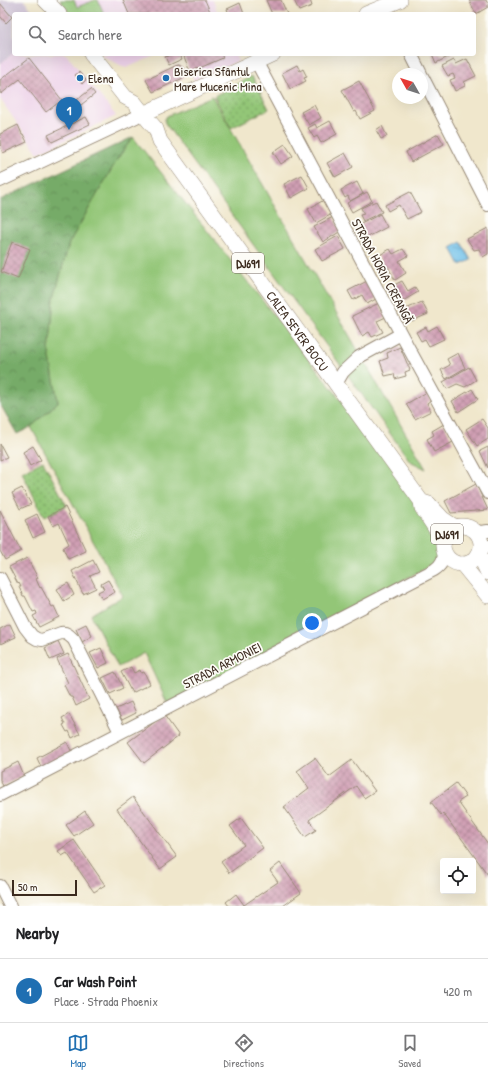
<!DOCTYPE html>
<meta charset="utf-8">
<style>
body{margin:0;font-family:"Patrick Hand",sans-serif;background:#f6f6f6;color:#202124}
.controls{position:absolute;right:12px;bottom:12px;display:grid;overflow:hidden;border-radius:4px;box-shadow:0 4px 16px #0002}
.controls button{width:36px;height:36px;display:grid;place-items:center;padding:0;border:0;border-bottom:1px solid #e0e0e0;background:#fff;color:#202124;font:20px sans-serif}
.compass{position:absolute;left:392px;top:68px;width:36px;height:36px;border-radius:50%;background:#fff;box-shadow:0 4px 16px #0002;rotate:309deg}
.scale{position:absolute;left:12px;bottom:10px;width:65px;box-sizing:border-box;padding-left:4px;border:2px solid #3b2a1e;border-top:0;font-size:11px;line-height:14px;white-space:nowrap;color:#3b2a1e;-webkit-text-stroke:3px #fdfcf7;paint-order:stroke}
.you{position:absolute;left:312px;top:623px;width:14px;height:14px;margin:-10px;border:3px solid #fff;border-radius:50%;background:#1a73e8;box-shadow:0 0 0 6px #1a73e833}
.badge{display:grid;place-items:center;width:26px;height:26px;border-radius:50%;background:#1f6fb2;color:#fff;font-size:13px;font-weight:700}
.pin{position:absolute;translate:-50% -33px;filter:drop-shadow(0 1px 2px #0008)}
.pin::after{content:'';position:absolute;top:21px;width:14px;height:12px;background:inherit;clip-path:polygon(0 0,100% 0,50% 100%)}
.list{margin:0;padding:0;list-style:none}
h2{display:flex;justify-content:space-between;align-items:center;height:52px;margin:0;padding:0 16px;font-size:17px}
h2 small{font-size:13px;font-weight:400;color:#757577}
.list li{display:grid;grid-template-columns:26px 1fr auto;gap:12px;align-items:center;box-sizing:border-box;height:64px;padding:0 16px;border-top:1px solid #e0e0e0}
.list b{display:block;font-size:15px;white-space:nowrap}
.list p{margin:0;font-size:13px;white-space:nowrap;color:#757577}
.list em{font-size:13px;font-style:normal;color:#757577}
.icon{flex:none;width:22px;height:22px;fill:none;stroke:currentColor;stroke-width:2;stroke-linecap:round;stroke-linejoin:round}
.map{position:relative;flex:none;width:488px;height:906px;overflow:hidden}
.search{position:absolute;background:#fff;box-shadow:0 4px 16px #0002;left:12px;right:12px;top:12px;height:44px;display:flex;align-items:center;gap:10px;box-sizing:border-box;padding:0 14px;border-radius:4px;color:#757577;font-size:15px}
.sheet{height:116px;background:#fff}
nav{display:flex;justify-content:space-around;align-items:center;box-sizing:border-box;height:56px;border-top:1px solid #e0e0e0;background:#fff;font-size:11px;color:#757577}
nav a{display:grid;justify-items:center;gap:2px}
nav .on{color:#1f6fb2}
.map>svg:first-child{display:block}
.built{fill:#edd1e9}
.industrial{fill:#ccbfd4}
.grass{fill:#93c677;stroke:#67784a}
.forest{fill:url(#forest-crowns);stroke:#586a43}
.park{fill:url(#park-dots);stroke:#67784a}
.water{fill:url(#water-ripples);stroke:#547484}
.building{fill:url(#building-cross-hatch)}
.lines{fill:none;stroke-linecap:round;stroke-linejoin:round}
.minor-casing{stroke:#968875;stroke-width:14}
.major-casing{stroke:#968875;stroke-width:16}
.minor{stroke:#fff;stroke-width:12}
.major{stroke:#fff;stroke-width:15}
.poi-dot{fill:#1f6fb2;stroke:#fdfcf7;stroke-width:1.5}
.labels{text-anchor:middle;dominant-baseline:central;stroke-width:3.5;stroke-linejoin:round;paint-order:stroke}
.shield{fill:#fdfcf7;stroke:#75695f;stroke-width:1}
.shield-label{font-size:12px;font-weight:bold;fill:#3b2a1e}
.poi-label{font-size:13px;fill:#3b2a1e;stroke:#fdfcf7;text-anchor:start}
.street-label{font-size:13px;fill:#3b2a1e;stroke:#fdfcf7}
</style>
<div class="map">
<svg width="488" height="906" viewBox="0 0 488 906">
<defs>
<pattern id="forest-crowns" width="20" height="18" patternUnits="userSpaceOnUse"><rect width="20" height="18" fill="#76ab68"/><path d="M2 6a3 3 0 1 1 6 0M12 15a3 3 0 1 1 6 0" fill="none" stroke="#628b55"/></pattern>
<pattern id="park-dots" width="8" height="8" patternUnits="userSpaceOnUse"><rect width="8" height="8" fill="#93c677"/><path d="M2 2h.1M6 6h.1" fill="none" stroke="#79a161" stroke-width="1.8" stroke-linecap="round"/></pattern>
<pattern id="water-ripples" width="26" height="14" patternUnits="userSpaceOnUse"><rect width="26" height="14" fill="#6dbfe9"/><path d="M2 4q2-2 4 0t4 0M15 11q2-2 4 0t4 0" fill="none" stroke="#5b9bbc"/></pattern>
<pattern id="building-cross-hatch" width="8" height="8" patternUnits="userSpaceOnUse"><rect width="8" height="8" fill="#d09fb4"/><path d="M0 0l8 8M0 8l8-8" fill="none" stroke="#aa8292"/></pattern>
</defs>
<rect width="100%" height="100%" fill="#fdfcf7"/>
<filter id="ink" filterUnits="userSpaceOnUse"><feTurbulence type="fractalNoise" baseFrequency=".025" numOctaves="2"/><feDisplacementMap in="SourceGraphic" scale="8" xChannelSelector="R" yChannelSelector="G"/><feConvolveMatrix kernelMatrix="1 2 1 2 8 2 1 2 1" color-interpolation-filters="sRGB"/></filter>
<filter id="wash" filterUnits="userSpaceOnUse"><feTurbulence type="fractalNoise" baseFrequency=".012" numOctaves="4" result="noise"/><feDisplacementMap in="SourceGraphic" scale="16" xChannelSelector="R" yChannelSelector="G"/><feGaussianBlur stdDeviation="0.9" result="paint"/><feColorMatrix in="noise" values="0 0 0 0 0 0 0 0 0 0 0 0 0 0 0 0 0 1.4 0 .05"/><feComposite in="paint" operator="in"/></filter>
<g filter="url(#wash)">
<rect width="100%" height="100%" fill="#f0e7cc"/>
<path class="built" d="M60 0H213L218 14H70Z
M14 52V54H66L116 116 38 153 0 99V64Z
M101 54H159L126 68 103 56Z
M183 54H235L238 61 194 80Z"/>
<path class="industrial" d="M0 0H24L35 14H14V52L0 64Z"/>
<path class="grass" d="M60 0H74L77 7 95 0H98L104 14H70Z
M212 96 426 469 410 461 165 123V119L167 116Z
M133 137 421 501 444 558 169 707 144 653 118 667 91 615 123 596 31 427 58 402 49 353 54 298 69 243 118 158Z"/>
<path class="forest" d="M133 137 118 158 69 243 54 298 49 353 58 402 31 427 17 434 0 404V200Z"/>
<path class="park" d="M252 76 269 109 231 128 214 96Z
M43 461 67 506 44 517 22 472Z"/>
<path class="water" d="M461 242 471 260 460 265 451 248Z"/>
<g id="blocks">
<path class="building" d="M123 0H205L211 14H129Z
M266 0H281L287 14H272Z
M294 0H310L312 6 299 11Z
M469 0H486L488 4V7L476 14Z
M0 3 12 17 6 23 0 16Z
M240 3 244 14H229L227 9Z
M173 54H180L182 59 169 65 165 57Z
M183 54H221L223 58 190 72Z
M432 54H454L436 63Z
M29 58 62 100 46 112 20 79 1 94 0 92V80Z
M467 59 476 76 464 82 465 86 455 91 450 80 455 78 453 74 448 76 442 66 454 60 456 64Z
M179 65 182 67 184 70V77L181 79 153 92 146 80 175 66Z
M297 65 300 71 303 69 307 77 304 78 306 81 290 89 282 73Z
M79 72 86 80 82 84 75 75Z
M359 81 375 111 360 119 356 111 354 112 342 90Z
M91 89 95 94 77 108 73 103Z
M314 105 321 118 309 125 301 112Z
M86 117 90 124 52 142 48 135Z
M330 121 337 134 321 143 317 136 314 138 308 128 315 124 317 128Z
M18 125 22 134H23L27 142 3 153 0 146 1 145 0 143V134Z
M382 126 387 136 381 139 376 130Z
M438 134 444 144 411 162 406 152Z
M285 144 293 156 281 164 273 152Z
M345 153 353 167 335 177 327 163Z
M302 175 309 188 291 198 284 184Z
M357 182 363 194 350 201 348 196 345 198 341 190Z
M367 192 372 201 352 212 347 203Z
M410 192 421 212 407 219 399 205 388 211 385 205Z
M324 200 332 214 316 223 308 209Z
M376 201 382 212 363 221 360 215 364 214 361 208Z
M380 214 387 227 366 238 359 225Z
M333 217 341 231 323 242 314 227Z
M488 228V254L483 257 479 249 474 250 467 239Z
M338 236 345 249 322 261 315 249Z
M12 242 30 249 18 279 1 272Z
M390 249 393 254 403 249 408 256 399 261 406 273 395 280 388 267 385 269 378 256Z
M367 281 376 299 367 304 362 295 353 300 348 291Z
M402 281 408 291 415 287 418 292 403 301 394 285Z
M422 302 428 314 412 321 406 309Z
M379 303 386 317 377 321 383 332 372 337 369 332 362 336 352 316Z
M437 326 444 339 429 346 425 339 421 341 416 332 426 327 428 331Z
M400 347 410 370 405 372 406 376 395 379 394 374 385 376 380 361 388 358 387 353Z
M458 353 465 368 446 379 441 370 450 365 447 359Z
M469 367 476 380 465 387 457 384 447 389 443 382Z
M472 389 478 399 458 412 452 401Z
M427 392 431 400 427 403 431 411 415 419 406 404Z
M482 419 488 428V439L477 446 466 429Z
M444 424 453 442 434 452 427 439 434 435 432 431Z
M0 444 7 457 0 460Z
M33 446 41 460 30 466 23 452Z
M488 447V468L480 451Z
M476 484 488 510 451 513 445 501Z
M22 488 31 504 20 509 12 493Z
M65 507 86 551 68 559 63 548 69 544 59 523 53 526 48 516Z
M0 510 21 551 5 560 0 551Z
M37 514 45 532 33 538 25 520Z
M27 558 38 578 36 579 40 588 41 587 52 607 54 606 59 617 39 627 33 616 37 614 36 611 33 612 25 596H23L19 587H21L19 583 18 584 9 567Z
M93 560 99 572 90 576 96 588 83 594 72 571Z
M108 580 115 592 102 599 98 592 104 589 101 584Z
M68 583 74 595 64 601 57 589Z
M10 624 16 637 0 644V629Z
M86 624 92 636 82 642 76 629Z
M58 641 64 654 50 660 45 648Z
M101 648 108 663 98 668 90 653Z
M68 654 89 699 76 706 72 697H70L64 685 68 683 57 659Z
M131 667 134 673 140 670 141 673 144 672 150 684 132 693 121 672Z
M115 672 123 688 110 694 102 678Z
M131 702 136 713 122 720 116 709Z
M69 714 80 734 72 738 69 731 67 732 63 725 65 724 62 718Z
M164 715 179 736 144 763 128 742Z
M67 742 72 753 42 769 37 758Z
M315 758 329 777 352 760 375 791 364 798 356 786 309 820 316 830 305 837 284 807 309 788 297 771Z
M18 762 24 776 3 786 0 780V771Z
M456 783 466 797 458 802 488 844V875L443 813 441 815 431 802Z
M133 797 177 857 160 869 117 809Z
M85 811 93 823 74 836 66 825Z
M241 818 263 848 229 873 221 862 244 845 230 826Z
M74 840 105 885 94 892 67 853 62 856 58 851Z
M280 863 301 893 283 906H229L226 902 236 894 244 905 278 882 270 871Z"/>
</g>
</g>
<g filter="url(#ink)">
<use href="#blocks" fill-opacity="0" stroke="#968875" stroke-width="1"/>
<g class="lines">
<defs>
<path id="minor" d="M411 54 421 74
M256 61 401 334 488 493
M422 76 488 205
M0 181 136 117
M336 384 343 372 359 357 401 334
M472 529 480 532 488 531
M480 552 488 546
M0 578 25 627 32 636 37 639 42 640 61 633C67 632 70 636 74 640L120 732
M0 795 434 570C442 565 445 558 444 549
M0 886 10 906"/>
<g id="major">
<path d="M45 0 59 14"/>
<path d="M366 14 400 0"/>
<path id="s1" d="M91 54 125 97 134 102 149 121 156 129 160 141 421 501 422 508 444 542"/>
<path d="M143 114 273 54"/>
<path d="M422 502 429 504 443 519 452 525 458 527"/>
<circle cx="462" cy="545" r="19"/>
<path d="M479 554 488 573"/>
<path d="M462 564 488 596"/>
</g>
</defs>
<use href="#minor" class="minor-casing"/>
<use href="#major" class="major-casing"/>
<use href="#minor" class="minor"/>
<use href="#major" class="major"/>
</g>
</g>
<g class="poi-dot">
<circle cx="80" cy="78" r="4"/>
<circle cx="166" cy="78" r="4"/>
</g>
<g class="labels">
<g class="shield">
<rect x="232" y="253" width="32" height="20" rx="3"/>
<rect x="431" y="524" width="32" height="20" rx="3"/>
</g>
<g class="shield-label">
<text x="248" y="263">DJ691</text>
<text x="447" y="534">DJ691</text>
</g>
<g class="poi-label">
<text x="174" y="71">Biserica Sfântul<tspan x="174" dy="15">Mare Mucenic Mina</tspan></text>
<text x="88" y="78">Elena</text>
</g>
<g class="street-label">
<text transform="translate(383 271) rotate(62)">STRADA HORIA CREANGĂ</text>
<text stroke="none"><textPath href="#s1" startOffset="347">CALEA SEVER BOCU</textPath></text>
<text transform="translate(222 665) rotate(-27)">STRADA ARMONIEI</text>
</g>
</g>
</svg>
<div class="controls">
<button><svg class="icon" aria-label="locate" viewBox="0 0 24 24"><circle cx="12" cy="12" r="6"/><path d="M12 2v4M12 18v4M2 12h4M18 12h4"/></svg></button>
</div>
<svg class="compass" viewBox="-18 -18 36 36"><path d="M0-13l5 13h-10z" fill="#e53935"/><path d="M0 13l5-13h-10z" fill="#757577"/></svg>
<div class="scale">50 m</div>
<div class="you"></div>
<div class="pin badge" style="left:69px;top:130px">1</div>
<div class="search"><svg class="icon" aria-label="search" viewBox="0 0 24 24"><circle cx="10" cy="10" r="6"/><path d="M15 15l6 6"/></svg>Search here</div>
</div>
<section class="sheet">
<h2>Nearby<small></small></h2>
<ul class="list">
<li><span class="badge">1</span><div><b>Car Wash Point</b><p>Place · Strada Phoenix</p></div><em>420 m</em></li>
</ul>
</section>
<nav>
<a class="on"><svg class="icon" aria-label="map" viewBox="0 0 24 24"><path d="M3 6l6-2 6 2 6-2v14l-6 2-6-2-6 2zM9 4v14M15 6v14"/></svg>Map</a>
<a><svg class="icon" aria-label="directions" viewBox="0 0 24 24"><path d="M12 3l9 9-9 9-9-9zM9 14v-3h6M13 9l2 2-2 2"/></svg>Directions</a>
<a><svg class="icon" aria-label="saved" viewBox="0 0 24 24"><path d="M7 4h10v16l-5-4-5 4z"/></svg>Saved</a>
</nav>
